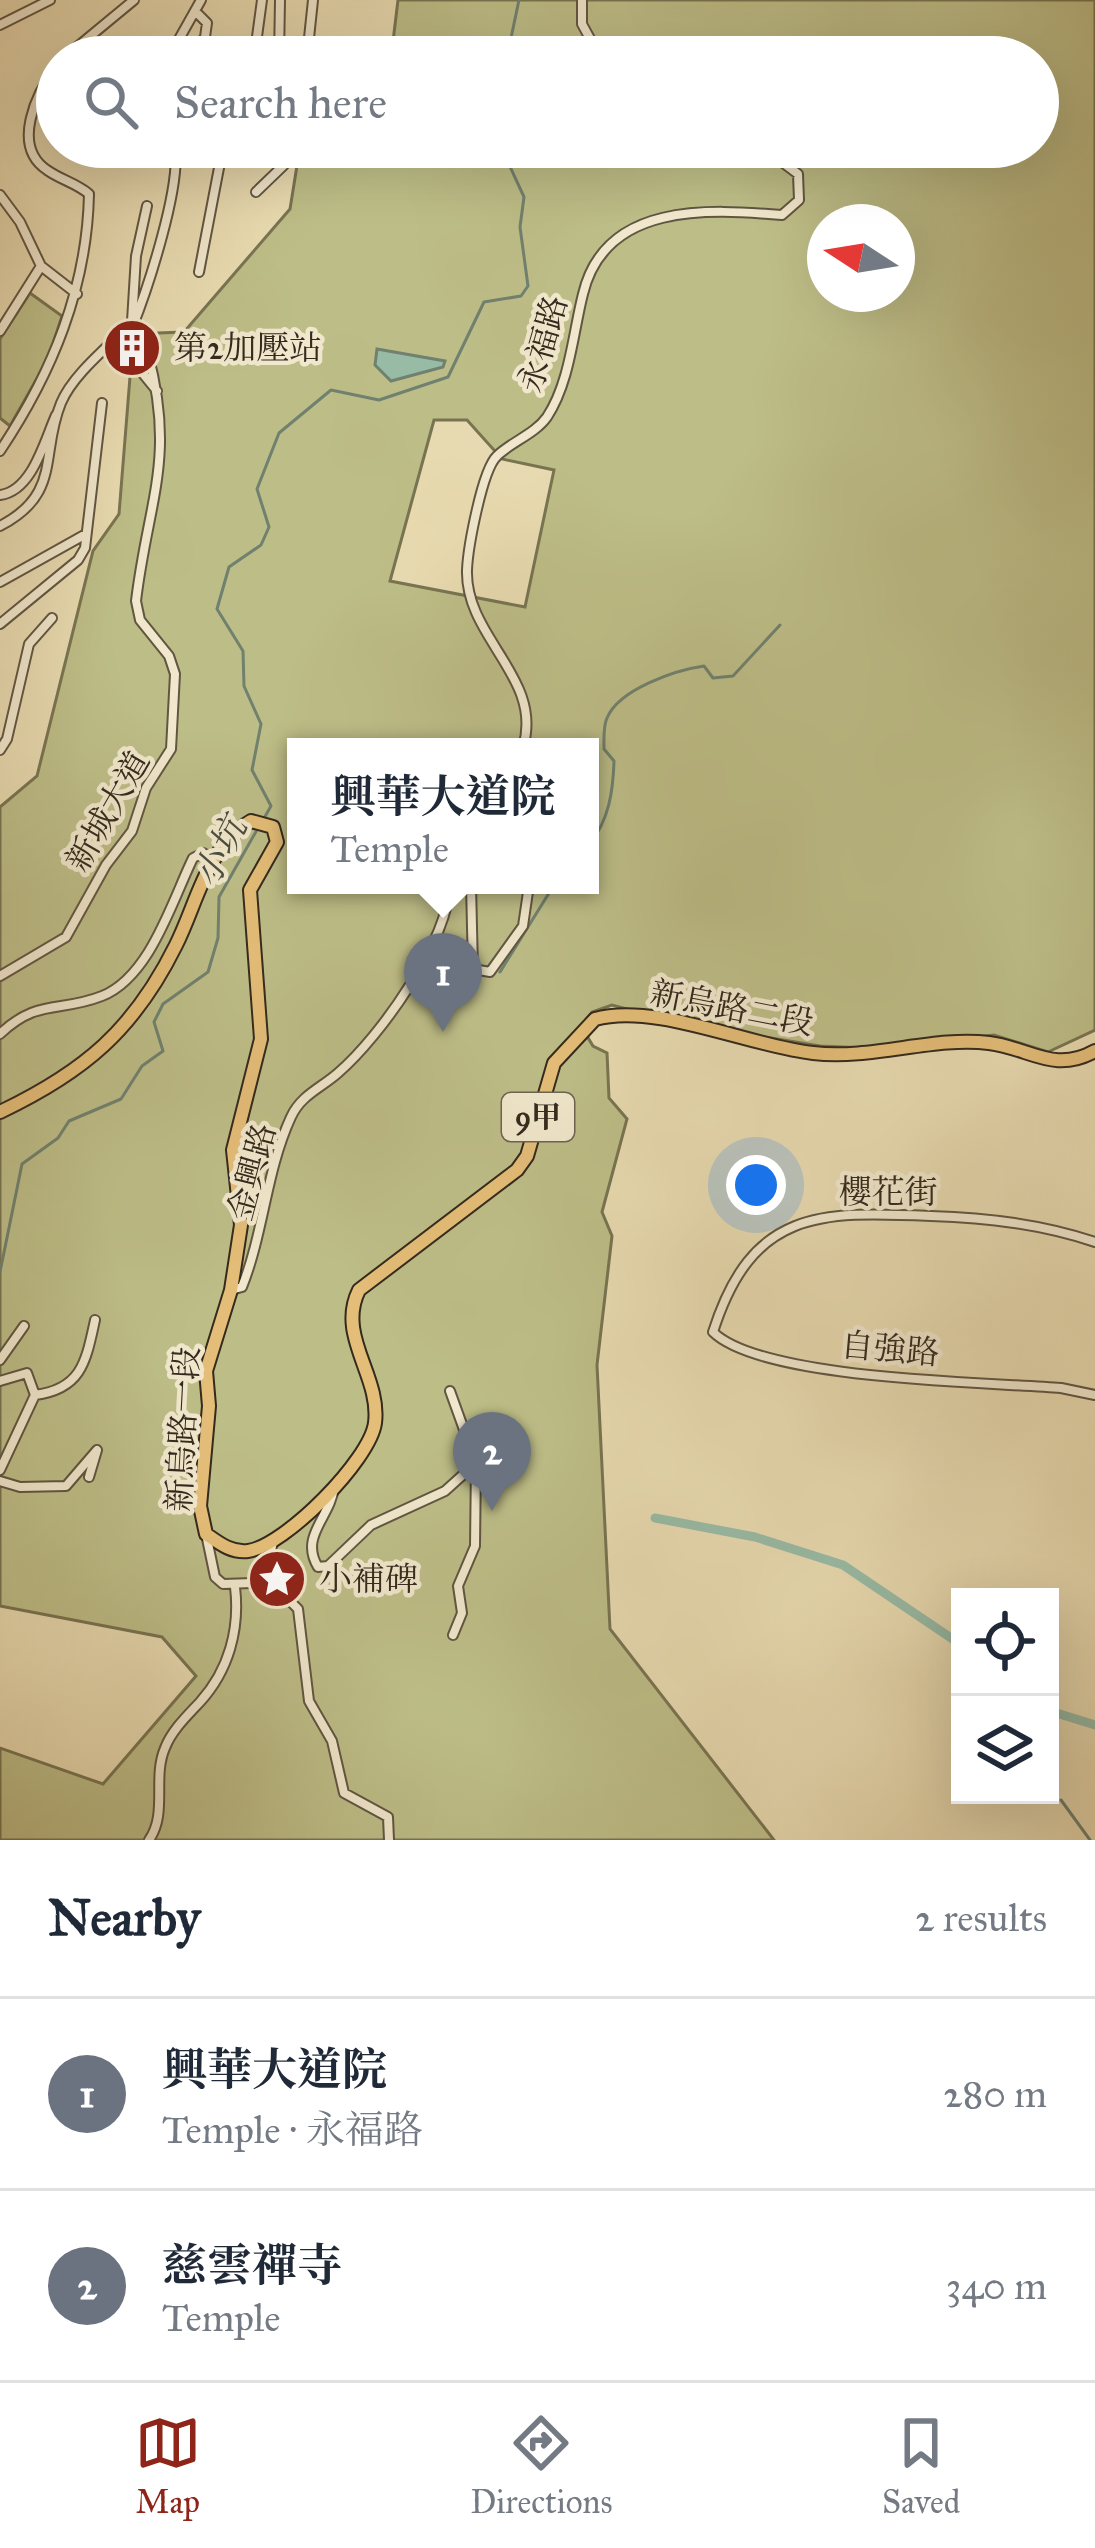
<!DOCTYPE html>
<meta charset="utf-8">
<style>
body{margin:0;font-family:"IM FELL Great Primer","Noto Serif TC",serif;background:#f2f2f3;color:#1f2937}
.controls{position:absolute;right:36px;bottom:36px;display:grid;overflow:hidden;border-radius:0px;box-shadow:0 12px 48px #0002}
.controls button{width:108px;height:108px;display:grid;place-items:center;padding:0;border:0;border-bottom:3px solid #e0e1e3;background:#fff;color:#1f2937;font:60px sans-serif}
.compass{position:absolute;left:807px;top:204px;width:108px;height:108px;border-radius:50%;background:#fff;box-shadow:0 12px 48px #0002;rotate:282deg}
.you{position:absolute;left:756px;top:1185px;width:42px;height:42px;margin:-30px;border:9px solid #fff;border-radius:50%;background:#1a73e8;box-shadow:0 0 0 18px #1a73e833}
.badge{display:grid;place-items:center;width:78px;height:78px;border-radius:50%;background:#8f2418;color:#fff;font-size:39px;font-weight:700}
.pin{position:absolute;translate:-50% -99px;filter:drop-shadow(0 3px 6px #0008)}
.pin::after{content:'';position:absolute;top:63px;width:42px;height:36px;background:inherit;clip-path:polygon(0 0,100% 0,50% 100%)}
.popup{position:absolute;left:287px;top:738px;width:312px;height:156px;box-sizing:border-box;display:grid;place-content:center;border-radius:0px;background:#fff;filter:drop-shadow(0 3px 9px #0005);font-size:39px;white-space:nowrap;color:#747a83}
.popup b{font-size:45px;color:#1f2937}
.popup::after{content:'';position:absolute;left:50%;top:100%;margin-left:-24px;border:24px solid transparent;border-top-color:#fff}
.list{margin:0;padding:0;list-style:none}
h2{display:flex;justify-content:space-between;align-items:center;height:156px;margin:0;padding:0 48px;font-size:51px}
h2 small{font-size:39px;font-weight:400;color:#747a83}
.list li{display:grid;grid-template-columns:78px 1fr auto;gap:36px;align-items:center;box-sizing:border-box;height:192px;padding:0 48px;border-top:3px solid #e0e1e3}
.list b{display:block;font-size:45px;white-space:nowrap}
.list p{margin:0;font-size:39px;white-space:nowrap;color:#747a83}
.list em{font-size:39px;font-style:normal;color:#747a83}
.icon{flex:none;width:66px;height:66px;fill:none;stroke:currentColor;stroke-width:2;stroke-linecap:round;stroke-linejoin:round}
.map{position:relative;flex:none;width:1095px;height:1840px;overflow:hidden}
.search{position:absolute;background:#fff;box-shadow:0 12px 48px #0002;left:36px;right:36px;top:36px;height:132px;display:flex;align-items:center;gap:30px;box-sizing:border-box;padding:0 42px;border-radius:66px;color:#747a83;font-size:45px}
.sheet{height:540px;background:#fff}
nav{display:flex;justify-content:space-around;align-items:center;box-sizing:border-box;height:168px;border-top:3px solid #e0e1e3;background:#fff;font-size:33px;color:#747a83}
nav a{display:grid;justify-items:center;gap:6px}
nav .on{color:#8f2418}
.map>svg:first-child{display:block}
.green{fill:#bdbd87;stroke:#787452;stroke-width:3;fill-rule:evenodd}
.water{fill:#98bba6;stroke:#70816f;stroke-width:3}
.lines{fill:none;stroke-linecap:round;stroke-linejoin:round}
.stream{stroke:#70816f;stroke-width:3}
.canal{stroke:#98bba6;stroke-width:9}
.street-casing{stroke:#615642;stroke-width:12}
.primary-casing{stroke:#342a1d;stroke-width:16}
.street{stroke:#f0e7cc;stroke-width:8}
.primary{stroke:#e4bd78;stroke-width:12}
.labels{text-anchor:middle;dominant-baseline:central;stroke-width:9;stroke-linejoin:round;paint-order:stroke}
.shield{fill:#f0e7cc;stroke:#6c6352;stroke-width:3}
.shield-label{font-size:30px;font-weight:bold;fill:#342a1d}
.street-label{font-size:33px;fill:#342a1d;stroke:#f0e7cc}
.poi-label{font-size:33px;fill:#342a1d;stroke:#f0e7cc;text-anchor:start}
.water-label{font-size:36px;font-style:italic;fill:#4d4e3f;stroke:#f0e7cc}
</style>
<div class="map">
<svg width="1095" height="1840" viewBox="0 0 1095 1840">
<rect width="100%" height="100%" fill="#e8dab0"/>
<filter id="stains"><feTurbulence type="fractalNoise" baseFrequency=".00167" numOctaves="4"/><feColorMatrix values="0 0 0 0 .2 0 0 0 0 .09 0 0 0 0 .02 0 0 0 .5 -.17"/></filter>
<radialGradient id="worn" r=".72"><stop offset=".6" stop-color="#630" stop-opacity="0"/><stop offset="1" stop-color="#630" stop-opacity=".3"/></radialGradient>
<path class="green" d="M398 0H1095V1030L1048 1052 994 1035 867 1048 820 1046 684 1024 612 1005 592 1012 581 1026 593 1046 607 1053 609 1098 627 1119 602 1212 612 1236 597 1365 610 1629 774 1840H0V1748L103 1784 196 1676 162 1637 0 1606V807L37 776 93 551 119 514 130 377 158 333 184 332 290 209 300 147H1038V57H314L316 48 392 50ZM825 222H897V294H825ZM434 420H467L502 459 554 470 525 607 390 581ZM296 747H590V885H296Z
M30 293 62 316 48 359 10 426 0 418V339Z"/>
<path class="water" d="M377 349 445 361 443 367 391 381 375 365Z"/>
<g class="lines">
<path class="stream" d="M507 57 519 0
M263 820 271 806 252 770 261 724 244 686 243 651 217 609 229 567 261 545 269 527 257 489 279 433 331 390 379 400 448 377 484 302 521 296 528 286 520 227 524 197 501 147
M590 844C609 819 613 792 614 761L604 749C604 740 603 726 607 718 619 689 676 670 704 666L713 678 733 676 780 625
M500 972 554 885
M0 1272 22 1164 58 1138 69 1121 121 1099 142 1066 163 1051 154 1022 163 1004 208 972 218 938 219 897 258 828
M1061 1800 1090 1840"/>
<path class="canal" d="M655 1518 755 1537 843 1565 960 1644
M1050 1711 1095 1725"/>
<defs>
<path id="street" d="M582 0V24L600 57
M0 25 50 0
M256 44 262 0
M65 57 134 0
M169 57 201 0
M191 57 205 37 207 23 195 11
M279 57 280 0
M307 57 313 0
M256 192 284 165 290 147
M0 195 20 222 41 266 77 294
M199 272 223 147
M132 321 136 256 147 206
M132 328C148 288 181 187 175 147
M114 347a18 18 0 1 1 36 0a18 18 0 1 1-36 0Z
M0 331 41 266
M135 364 157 391
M0 451C52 373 87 289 89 194 76 183 61 180 47 170 11 146 36 93 57 66
M0 495C32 491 44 442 56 415
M0 526C62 494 40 454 61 403 71 379 98 355 117 337
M0 582 86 534
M0 624 78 560 85 548 102 403
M523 747C544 678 465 638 467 570 468 548 482 470 497 456 511 442 535 434 547 417 570 382 573 333 583 294 605 202 708 209 782 215L799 200 798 174 782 162 706 147
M0 750 7 739 29 644 52 618
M471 885 473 969 490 972 523 926 529 885
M0 976 66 937 106 865 132 831 146 788 171 749 175 674 169 656 140 620 136 601C148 501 176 459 148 354
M0 1034C38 998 59 1013 102 996 150 977 172 901 193 858L203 853 213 859
M1095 1242C1041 1224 988 1218 931 1216 818 1211 752 1210 713 1332 762 1380 987 1382 1061 1388L1095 1395
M231 1290 242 1287C264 1232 266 1171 291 1117 301 1095 321 1088 338 1073 381 1036 447 942 450 885
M0 1360 24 1326
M0 1381 27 1373 35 1395 0 1470
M450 1391 476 1463
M35 1395C82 1389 86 1361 95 1320
M0 1481 20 1487 66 1486 97 1450 89 1477
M334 1487C331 1517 299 1536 318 1567L328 1566 371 1525 445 1491 476 1463 475 1546 458 1586 462 1613 453 1635
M206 1534 215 1577 223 1584 253 1583 265 1576
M273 1542 265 1576 298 1609 309 1701 332 1741 344 1793 388 1817 389 1840
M149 1840C168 1813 152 1778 165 1748 172 1730 187 1716 200 1702 229 1670 240 1629 235 1587"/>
<path id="primary" d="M0 1112C84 1072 134 1030 176 945 198 901 206 848 251 821L273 827 277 842 250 890 261 1039 233 1150 241 1225 231 1290 206 1371 209 1406 200 1506 206 1534C219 1543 231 1553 248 1551 285 1546 370 1460 375 1423 381 1376 336 1336 359 1290L517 1170 527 1156 554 1063 595 1019C655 1002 749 1046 813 1053 872 1060 934 1036 989 1043 1030 1048 1054 1074 1095 1051"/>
</defs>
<use href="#street" class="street-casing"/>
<use href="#primary" class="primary-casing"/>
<use href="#street" class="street"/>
<use href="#primary" class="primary"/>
</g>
<defs>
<symbol id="building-disc" viewBox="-11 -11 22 22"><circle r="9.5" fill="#8f2418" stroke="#f0e7cc"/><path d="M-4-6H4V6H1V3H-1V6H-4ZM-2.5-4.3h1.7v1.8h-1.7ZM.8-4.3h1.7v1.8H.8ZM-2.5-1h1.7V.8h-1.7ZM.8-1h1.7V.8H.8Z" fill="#fff"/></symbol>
<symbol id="sight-disc" viewBox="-11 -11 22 22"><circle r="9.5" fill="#8f2418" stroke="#f0e7cc"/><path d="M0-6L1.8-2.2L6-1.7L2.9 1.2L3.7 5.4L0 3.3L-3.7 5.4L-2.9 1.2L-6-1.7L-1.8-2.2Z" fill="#fff"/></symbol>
</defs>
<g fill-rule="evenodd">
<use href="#building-disc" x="99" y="315" width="66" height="66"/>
<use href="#sight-disc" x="244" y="1546" width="66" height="66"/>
</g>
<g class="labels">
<rect class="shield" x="502" y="1093" width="72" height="48" rx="9"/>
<g class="shield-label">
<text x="538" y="1117">9甲</text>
</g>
<g class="street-label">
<text transform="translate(543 344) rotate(-74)">永福路</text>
<text transform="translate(108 811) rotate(-60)">新城大道</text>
<text transform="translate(732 1008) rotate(11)">新烏路二段</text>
<text transform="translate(252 1172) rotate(-75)">金興路</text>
<text x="888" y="1192">櫻花街</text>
<text transform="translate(890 1349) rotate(5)">自強路</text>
<text transform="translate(183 1429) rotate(-87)">新烏路一段</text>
</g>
<g class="poi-label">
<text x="174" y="348">第2加壓站</text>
<text x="319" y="1579">小補碑</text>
</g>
<g class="water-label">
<text transform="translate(220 852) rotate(-63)">小坑</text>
</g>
</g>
<rect width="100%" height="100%" filter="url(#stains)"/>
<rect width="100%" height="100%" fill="url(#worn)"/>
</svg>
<div class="controls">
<button><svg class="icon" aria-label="locate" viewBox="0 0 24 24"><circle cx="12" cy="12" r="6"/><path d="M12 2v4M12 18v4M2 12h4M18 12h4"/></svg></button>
<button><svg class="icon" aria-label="layers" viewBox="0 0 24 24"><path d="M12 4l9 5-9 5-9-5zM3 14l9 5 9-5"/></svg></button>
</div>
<svg class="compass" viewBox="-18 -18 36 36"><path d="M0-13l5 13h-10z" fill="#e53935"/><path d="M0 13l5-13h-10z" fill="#747a83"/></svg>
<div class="you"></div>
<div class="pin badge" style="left:443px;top:1032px;background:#6b7280">1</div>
<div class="popup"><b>興華大道院</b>Temple</div>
<div class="pin badge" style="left:492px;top:1511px;background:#6b7280">2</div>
<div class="search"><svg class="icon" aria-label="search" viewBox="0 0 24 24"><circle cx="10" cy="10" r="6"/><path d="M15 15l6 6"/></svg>Search here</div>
</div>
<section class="sheet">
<h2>Nearby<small>2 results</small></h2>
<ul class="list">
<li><span class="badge" style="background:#6b7280">1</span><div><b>興華大道院</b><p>Temple · 永福路</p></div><em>280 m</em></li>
<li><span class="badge" style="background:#6b7280">2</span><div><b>慈雲禪寺</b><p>Temple</p></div><em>340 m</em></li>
</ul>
</section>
<nav>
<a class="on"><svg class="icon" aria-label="map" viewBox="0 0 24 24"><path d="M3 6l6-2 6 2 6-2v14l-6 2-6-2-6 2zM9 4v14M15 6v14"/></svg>Map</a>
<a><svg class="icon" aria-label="directions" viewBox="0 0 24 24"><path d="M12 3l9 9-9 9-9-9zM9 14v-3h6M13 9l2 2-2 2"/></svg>Directions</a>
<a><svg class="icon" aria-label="saved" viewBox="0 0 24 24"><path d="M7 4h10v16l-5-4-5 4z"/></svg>Saved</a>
</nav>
